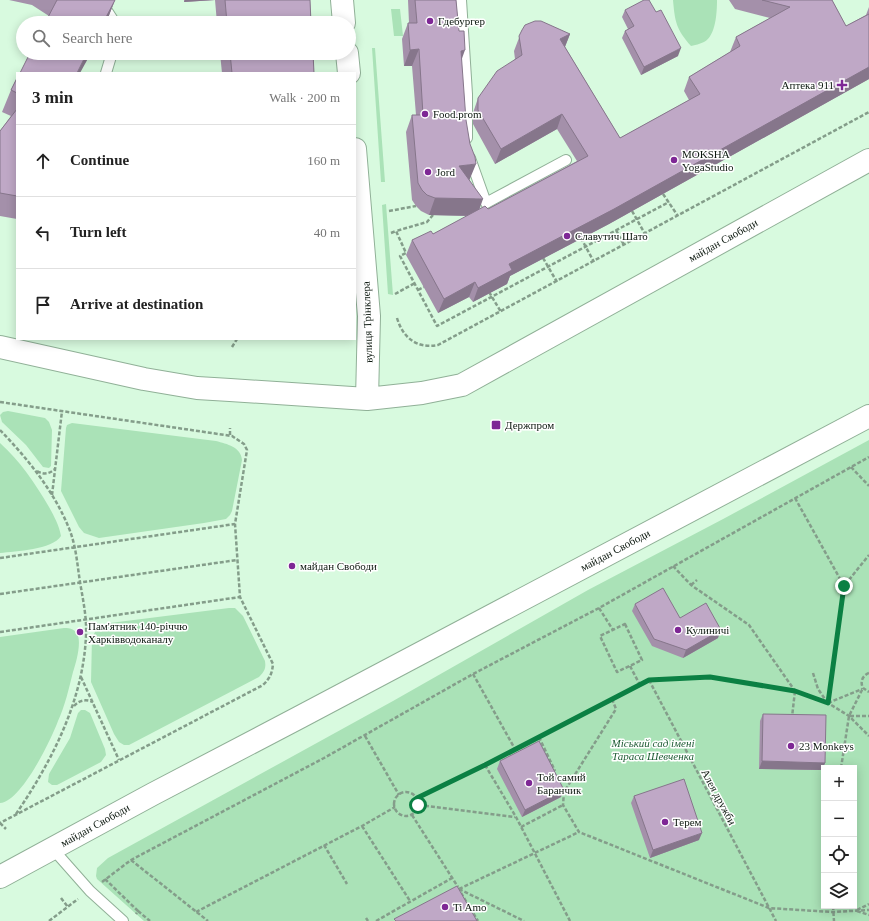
<!DOCTYPE html>
<meta charset="utf-8">
<style>
body{margin:0;font-family:Georgia,serif;background:#f2f2f2;color:#222}
.controls{position:absolute;right:12px;bottom:12px;display:grid;overflow:hidden;border-radius:0px;box-shadow:0 2px 10px #0003}
.controls button{width:36px;height:36px;display:grid;place-items:center;padding:0;border:0;border-bottom:1px solid #e0e0e0;background:#fff;color:#222;font:20px sans-serif}
.stop{position:absolute;width:12px;height:12px;margin:-9px;border:3px solid #0b8043;border-radius:50%;background:#fff}
.stop.end{background:#0b8043;border-color:#fff;box-shadow:0 1px 4px #0008}
.list{margin:0;padding:0;list-style:none}
h2{display:flex;justify-content:space-between;align-items:center;height:52px;margin:0;padding:0 16px;font-size:17px}
h2 small{font-size:13px;font-weight:400;color:#767676}
.list li{display:grid;grid-template-columns:26px 1fr auto;gap:12px;align-items:center;box-sizing:border-box;height:72px;padding:0 16px;border-top:1px solid #e0e0e0}
.list b{display:block;font-size:15px;white-space:nowrap}
.list em{font-size:13px;font-style:normal;color:#767676}
.icon{flex:none;width:22px;height:22px;fill:none;stroke:currentColor;stroke-width:2;stroke-linecap:round;stroke-linejoin:round}
.map{position:relative;flex:none;width:869px;height:921px;overflow:hidden}
.search{position:absolute;background:#fff;box-shadow:0 2px 10px #0003;left:16px;top:16px;width:340px;height:44px;display:flex;align-items:center;gap:10px;box-sizing:border-box;padding:0 14px;border-radius:22px;color:#767676;font-size:15px}
.panel{position:absolute;background:#fff;box-shadow:0 2px 10px #0003;left:16px;top:72px;width:340px;height:268px;border-radius:0px}
.map>svg:first-child{display:block}
.green{fill:#aae2b7;fill-rule:evenodd}
.lines{fill:none;stroke-linecap:round;stroke-linejoin:round}
.lane-casing{stroke:#90b097;stroke-width:12}
.secondary-casing{stroke:#90b097;stroke-width:24}
.path{stroke:#849d8a;stroke-width:2.5;stroke-dasharray:4 2;stroke-linecap:butt}
.lane{stroke:#fff;stroke-width:10}
.secondary{stroke:#fff;stroke-width:22}
.wall{fill:#a490aa}
.shaded-wall{fill:#86768b}
.building{fill:#bfa8c6;stroke:#86768b}
.route{stroke:#0b8043;stroke-width:5}
.poi-dot{fill:#7e2795;stroke:#fff;stroke-width:1.5}
.labels{text-anchor:middle;dominant-baseline:central;stroke-width:3;stroke-linejoin:round;paint-order:stroke}
.poi-label{font-size:11px;fill:#0c180f;stroke:#fff;text-anchor:start}
.street-label{font-size:11px;fill:#0c180f;stroke:#fff}
.park-label{font-size:11px;font-style:italic;fill:#1d5b33;stroke:#fff}
</style>
<div class="map">
<svg width="869" height="921" viewBox="0 0 869 921">
<rect width="100%" height="100%" fill="#d8fadf"/>
<path class="green" d="M673 0H717C717 12 716 36 704 42 700 44 695 45 691 46 676 29 675 22 673 0Z
M391 9H400L403 36H394Z
M372 48H375L385 182H381Z
M386 204 393 295 388 294 382 205Z
M8 411 45 418 49 422 52 430 51 466 49 468 43 467 26 445 2 422 0 415 3 412Z
M72 423 216 441C227 444 241 447 242 460L232 511 230 515 226 519 204 523 99 538 84 533 79 527 61 491 66 428 67 425Z
M869 440V921H144L97 879 96 876 97 868 108 858 393 701 588 590 725 518ZM824 768H854V906H824Z
M0 443C20 461 35 483 49 507 54 516 59 525 61 536 52 550 16 551 0 553Z
M229 608H235L243 616 265 661C266 668 265 671 259 677L129 745H124L119 742 114 734 91 682 92 638 97 628 110 623Z
M64 628C71 628 75 629 78 636 81 645 76 663 73 672 69 688 65 706 58 721 51 740 21 802 0 803V637Z
M81 710H85L90 713 105 749 106 755 101 762 57 785H52L48 782 49 774 70 738 78 713Z"/>
<g class="lines">
<defs>
<path id="lane" d="M100 0 115 23
M461 0 467 94V138
M106 73 112 53
M470 158 486 203 566 160
M52 848 90 891 123 921"/>
<path id="secondary" d="M342 0 344 23
M347 53 349 73
M355 149 369 316 367 399
M0 347 144 379 197 388 230 390 367 399 422 393 462 385 869 160
M0 877 153 794 300 717 869 416"/>
</defs>
<use href="#lane" class="lane-casing"/>
<use href="#secondary" class="secondary-casing"/>
<path class="path" d="M663 194 678 216
M389 211 416 206
M632 211 645 234
M433 215 427 222 396 231 406 253 400 256 437 326 669 202
M616 230 624 245
M391 233 396 231
M581 238 594 262
M543 258 557 282
M418 290 424 287
M489 292 501 312
M395 294 415 283
M397 318C403 338 417 349 438 345L869 112
M232 347 237 339
M0 402 232 436 244 444 247 450 235 524 240 597 273 664C272 674 270 678 263 685L0 823
M0 430C27 458 53 490 68 526 76 544 77 563 80 582 83 600 87 618 86 636 83 701 52 761 16 814
M230 435V428
M851 467 869 486
M37 471C44 475 49 474 55 469
M52 495 62 411
M795 498 844 586
M0 558 235 524
M673 566 691 585 749 625 795 691 828 703 849 716 869 736
M691 585 697 580
M0 594 237 560
M599 608 613 630
M625 624 642 660 617 672 600 636Z
M0 632 240 597
M630 666 640 685
M813 673 818 689 827 702
M869 673C862 676 860 682 863 688L869 692
M473 674 515 749
M81 677 119 760
M649 680 776 921
M612 699 616 709 564 792 563 805 579 832 769 908 833 912 869 910
M828 703 844 586 869 555
M828 703 862 689
M74 706C79 700 86 699 93 702
M850 716H869
M365 736 399 795
M539 737 555 771
M485 765 516 817 570 921
M841 768 849 716 863 688
M394 804a12 12 0 1 1 24 0a12 12 0 1 1-24 0Z
M417 798 485 765 649 680 710 677 795 691 792 717
M419 805 515 817
M412 815 458 887
M0 823 6 829
M362 826 410 901
M521 827 563 805
M324 845 347 884
M131 860 208 921
M105 879 138 911 136 914
M102 882 131 860 324 758 473 674 599 608 869 457
M459 889 579 832
M459 889 524 921
M461 893 478 921
M61 898 68 907
M833 906 834 921
M857 910 869 904
M138 911 150 921
M857 911 869 915
M196 912 362 826 395 807
M366 918 368 921
M49 921 78 899
M376 921 452 878"/>
<use href="#lane" class="lane"/>
<use href="#secondary" class="secondary"/>
</g>
<path class="wall" d="M9 0H115L106 23H45L49 16 32 5Z
M184 0H310L311 23H217L215 0 184 2Z
M408 0H456L461 60 469 181 479 210 488 209 577 161 557 129 495 164 473 124V113L478 98 515 59 514 51 522 30 570 34 565 47 620 138 689 100 684 91 689 77 730 52 736 37 770 18 735 9 729 0H832L846 26 866 15 869 7V79L609 224 510 276 507 284 473 302 469 297 438 313 406 255 412 240 433 234 468 216 429 215 421 211 416 206 412 200 406 132 412 115H416L412 66H404L402 39 408 23H409Z
M625 10 678 56 641 75 622 38 625 31 628 29 622 17Z
M220 53H313L314 73H222Z
M17 78V219L0 216V131L11 116 2 112 11 90Z
M635 604 680 618 718 638 683 658 652 646 632 611Z
M763 714 825 763 822 770 759 769 760 721Z
M500 761 561 797 522 817 497 769Z
M634 796 699 840 650 858 631 803Z"/>
<path class="shaded-wall" d="M115 0 106 23H103Z
M185 0H215L184 2Z
M570 34 564 49 560 39Z
M681 48 678 56 641 75 644 67Z
M419 49 412 66H404L410 50Z
M465 50 459 67 461 51Z
M87 53H91L80 73H77Z
M869 67V79L609 224 510 276 507 284 473 302 478 288 509 264Z
M562 114 557 129 495 164 501 149Z
M476 164 469 181 459 166Z
M435 198 483 199 477 216 429 215Z
M475 282 469 297 438 313 444 299Z
M721 630 718 638 683 658 686 650Z
M762 761 825 763 822 770 759 769Z
M564 790 561 797 522 817 525 810Z
M702 833 699 840 650 858 653 850Z"/>
<path class="building" d="M57 0H115L103 23H45Z
M225 0H310L311 23H227Z
M415 0H456L459 31H464L465 50 461 51 466 120 470 144 475 157 476 164 459 166 483 199 435 198 427 195 422 190 418 183 412 115H423L419 49 410 50 408 23H417Z
M644 0H649L656 12 661 10 681 48 644 67 625 31 634 26 625 10Z
M762 0H832L846 26 869 14V67L614 209 509 264 512 270 478 288 475 282 444 299 412 240 431 231 433 234 485 206 488 209 588 156 562 114 501 149 478 110V98L497 71 522 55 519 36 522 30 525 25 535 21H541L570 34 560 39 620 138 700 94 689 77 740 46 736 37 790 7Z
M30 53H87L77 73H20Z
M230 53H313L314 73H232Z
M17 78V93L11 90Z
M17 109V196L0 193V131Z
M663 588 680 618 706 603 721 630 686 650 654 639 635 604Z
M763 714 826 715 825 763 762 761Z
M539 741 564 790 525 810 500 761Z
M684 779 702 833 653 850 634 796Z
M457 886 477 921H396L394 919Z"/>
<g class="lines">
<path class="route" d="M418 805 417 798 485 765 649 680 710 677 795 691 828 703 844 586"/>
</g>
<g class="poi-dot">
<circle cx="430" cy="21" r="4"/>
<path d="M840 79h4v4h4v4h-4v4h-4v-4h-4v-4h4z"/>
<circle cx="425" cy="114" r="4"/>
<circle cx="674" cy="160" r="4"/>
<circle cx="428" cy="172" r="4"/>
<circle cx="567" cy="236" r="4"/>
<rect x="491" y="420" width="10" height="10" rx="2"/>
<circle cx="292" cy="566" r="4"/>
<circle cx="678" cy="630" r="4"/>
<circle cx="80" cy="632" r="4"/>
<circle cx="791" cy="746" r="4"/>
<circle cx="529" cy="783" r="4"/>
<circle cx="665" cy="822" r="4"/>
<circle cx="445" cy="907" r="4"/>
</g>
<g class="labels">
<g class="poi-label">
<text x="438" y="21">Гдебургер</text>
<text x="834" y="85" text-anchor="end">Аптека 911</text>
<text x="433" y="114">Food.prom</text>
<text x="682" y="154">MOKSHA<tspan x="682" dy="13">YogaStudio</tspan></text>
<text x="436" y="172">Jord</text>
<text x="575" y="236">Славутич Шато</text>
<text x="505" y="425">Держпром</text>
<text x="300" y="566">майдан Свободи</text>
<text x="88" y="626">Пам'ятник 140-річчю<tspan x="88" dy="13">Харківводоканалу</tspan></text>
<text x="686" y="630">Кулиничі</text>
<text x="799" y="746">23 Monkeys</text>
<text x="537" y="777">Той самий<tspan x="537" dy="13">Баранчик</tspan></text>
<text x="673" y="822">Терем</text>
<text x="453" y="907">Ti Amo</text>
</g>
<g class="street-label">
<text transform="translate(723 240) rotate(-29)">майдан Свободи</text>
<text transform="translate(367 322) rotate(-92)">вулиця Трінклера</text>
<text transform="translate(615 550) rotate(-28)">майдан Свободи</text>
<text transform="translate(719 797) rotate(62)">Алея дружби</text>
<text transform="translate(95 825) rotate(-29)">майдан Свободи</text>
</g>
<g class="park-label">
<text x="653" y="743">Міський сад імені<tspan x="653" dy="13">Тараса Шевченка</tspan></text>
</g>
</g>
</svg>
<div class="controls">
<button>+</button>
<button>−</button>
<button><svg class="icon" aria-label="locate" viewBox="0 0 24 24"><circle cx="12" cy="12" r="6"/><path d="M12 2v4M12 18v4M2 12h4M18 12h4"/></svg></button>
<button><svg class="icon" aria-label="layers" viewBox="0 0 24 24"><path d="M12 4l9 5-9 5-9-5zM3 14l9 5 9-5"/></svg></button>
</div>
<div class="stop" style="left:418px;top:805px"></div>
<div class="stop end" style="left:844px;top:586px"></div>
<div class="search"><svg class="icon" aria-label="search" viewBox="0 0 24 24"><circle cx="10" cy="10" r="6"/><path d="M15 15l6 6"/></svg>Search here</div>
<section class="panel">
<h2>3 min<small>Walk · 200 m</small></h2>
<ul class="list">
<li><svg class="icon" aria-label="ahead" viewBox="0 0 24 24"><path d="M12 20V5M6 11l6-6 6 6"/></svg><div><b>Continue</b></div><em>160 m</em></li>
<li><svg class="icon" aria-label="left" viewBox="0 0 24 24"><path d="M17 20v-9H6M10 6l-5 5 5 5"/></svg><div><b>Turn left</b></div><em>40 m</em></li>
<li><svg class="icon" aria-label="arrive" viewBox="0 0 24 24"><path d="M6 21V4h12l-3 4 3 4H6"/></svg><div><b>Arrive at destination</b></div></li>
</ul>
</section>
</div>
